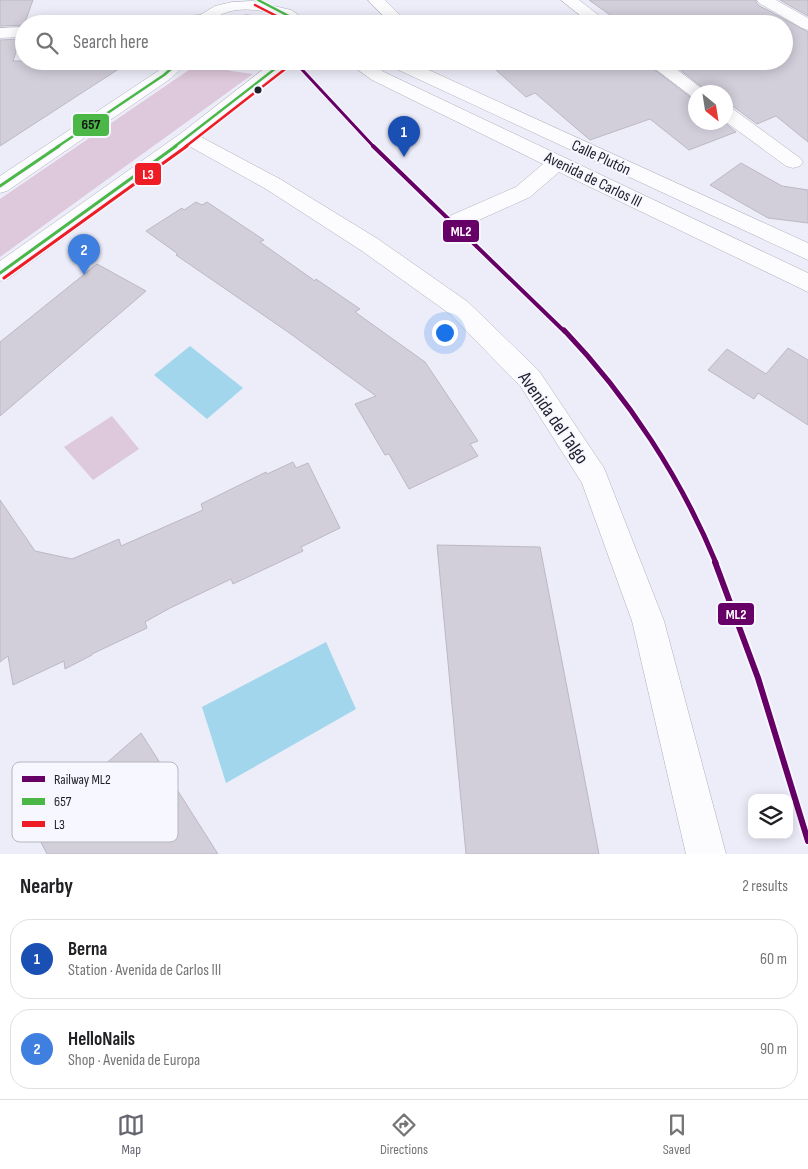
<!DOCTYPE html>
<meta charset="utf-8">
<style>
body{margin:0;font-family:"Sofia Sans Condensed",sans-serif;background:#f6f6f6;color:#202124}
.controls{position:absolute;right:15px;bottom:15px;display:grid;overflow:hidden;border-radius:10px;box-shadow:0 2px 12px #0003}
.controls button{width:45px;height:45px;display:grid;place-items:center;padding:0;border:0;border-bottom:1px solid #e0e0e0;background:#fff;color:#202124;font:25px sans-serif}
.compass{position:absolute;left:688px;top:85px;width:45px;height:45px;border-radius:50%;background:#fff;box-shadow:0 2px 12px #0003;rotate:150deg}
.you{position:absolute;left:444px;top:332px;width:18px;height:18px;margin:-12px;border:4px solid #fff;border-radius:50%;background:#1a73e8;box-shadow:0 0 0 8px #1a73e833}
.badge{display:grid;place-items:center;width:32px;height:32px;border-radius:50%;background:#666673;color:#fff;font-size:16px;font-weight:700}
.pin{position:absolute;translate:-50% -41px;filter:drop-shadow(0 1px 2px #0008)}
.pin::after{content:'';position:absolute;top:26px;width:18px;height:15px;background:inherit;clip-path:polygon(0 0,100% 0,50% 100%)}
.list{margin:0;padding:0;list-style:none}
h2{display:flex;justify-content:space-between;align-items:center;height:65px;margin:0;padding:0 20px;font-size:21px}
h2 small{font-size:16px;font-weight:400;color:#757577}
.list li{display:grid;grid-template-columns:32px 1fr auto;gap:15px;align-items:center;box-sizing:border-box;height:80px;margin:0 10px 10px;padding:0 10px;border:1px solid #e0e0e0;border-radius:20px}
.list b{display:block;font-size:19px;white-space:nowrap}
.list p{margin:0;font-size:16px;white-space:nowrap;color:#757577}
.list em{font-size:16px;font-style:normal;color:#757577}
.icon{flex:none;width:28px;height:28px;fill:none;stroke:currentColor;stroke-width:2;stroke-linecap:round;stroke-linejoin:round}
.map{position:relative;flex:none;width:808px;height:854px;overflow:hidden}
.search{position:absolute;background:#fff;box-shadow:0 2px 12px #0003;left:15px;right:15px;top:15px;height:55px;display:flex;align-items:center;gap:12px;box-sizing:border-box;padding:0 18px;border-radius:28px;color:#757577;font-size:19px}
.sheet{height:245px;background:#fff}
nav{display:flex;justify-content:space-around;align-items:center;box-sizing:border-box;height:70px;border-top:1px solid #e0e0e0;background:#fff;font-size:14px;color:#757577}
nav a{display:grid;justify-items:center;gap:2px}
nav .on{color:#666673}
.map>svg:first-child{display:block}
.green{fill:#dec8db}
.water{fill:#a1d6ec}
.building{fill:#d2ceda;stroke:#bcb8c4}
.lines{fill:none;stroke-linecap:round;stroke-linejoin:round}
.minor-casing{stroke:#afb0bb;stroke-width:1}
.minor{fill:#fcfcfe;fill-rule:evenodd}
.bus-1-far1-casing{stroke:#f7f7ff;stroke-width:5}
.bus-1-casing{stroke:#f7f7ff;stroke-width:6}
.bus-2-far1-casing{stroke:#f7f7ff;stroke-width:5}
.bus-2-casing{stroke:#f7f7ff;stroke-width:6}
.bus-1-far1{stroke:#4ab747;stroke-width:2.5}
.bus-1{stroke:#4ab747;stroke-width:3}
.bus-2-far1{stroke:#ee1c25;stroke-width:2.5}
.bus-2{stroke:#ee1c25;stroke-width:3}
.rail-1-far3-casing{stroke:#f7f7ff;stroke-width:5.5}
.rail-1-far2-casing{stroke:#f7f7ff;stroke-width:7}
.rail-1-far1-casing{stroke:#f7f7ff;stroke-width:9}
.rail-1-casing{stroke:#f7f7ff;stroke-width:10}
.rail-1-far3{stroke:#606;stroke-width:3}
.rail-1-far2{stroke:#606;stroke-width:4}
.rail-1-far1{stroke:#606;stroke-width:5}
.rail-1{stroke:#606;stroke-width:6}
.bus-dot{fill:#1e1e2b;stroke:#f7f7ff;stroke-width:2}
.labels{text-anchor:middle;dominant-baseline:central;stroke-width:4;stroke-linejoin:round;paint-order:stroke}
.far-street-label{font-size:16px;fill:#1e1e2b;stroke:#f7f7ff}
.street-label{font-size:19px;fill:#1e1e2b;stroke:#f7f7ff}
.key{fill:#f7f7ff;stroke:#b6b6bf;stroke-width:1}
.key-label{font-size:14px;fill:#1e1e2b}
.line-badge{stroke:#f7f7ff;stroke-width:2}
.badge-label{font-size:14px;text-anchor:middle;font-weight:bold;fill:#fff}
.pale-badge-label{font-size:14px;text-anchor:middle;font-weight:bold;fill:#111}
</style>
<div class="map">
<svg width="808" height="854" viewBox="0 0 808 854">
<rect width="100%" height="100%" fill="#ecedf9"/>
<path class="green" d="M247 14 266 18 279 24H225L228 18Z
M202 61 231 71 253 74 0 257V199Z
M112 416 139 449 93 480 64 447Z"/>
<path class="water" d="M190 346 243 388 207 419 154 375Z
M326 642 356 709 226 783 202 707Z"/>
<path class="building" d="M0 0H33L24 25 0 26Z
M589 0H755L758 5 808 32V142L776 116 757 124 734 107 726 105V92H708L669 61H784V24H623Z
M780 0H808V16Z
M20 39 13 61H131L0 146V40Z
M486 61H643L690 97 696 99V122H724L736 132 689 150 650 119 590 140 535 93 526 97Z
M741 163 782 186 808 190V223L768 218 710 185Z
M196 202 202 205 207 202 264 240 260 242 315 281 316 279 360 309 355 312 425 362 478 441 470 444 478 456 409 489 389 454 385 455 355 404 376 396 288 332 176 255 178 254 146 231 182 208 184 210Z
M97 264 146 291 0 416V342Z
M788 348 808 360V425L758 393 754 399 708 370 727 349 766 374Z
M293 462 296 468 308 463 340 528 301 547 303 551 233 584 231 579 170 608 145 622 147 628 92 654V655L65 669 64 661 13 685 8 656 0 662V500L35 551 72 559 119 539 121 546 203 510 201 504 266 472 267 474Z
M437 545 540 547 599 854H466Z
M141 733 218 854H47L33 827Z"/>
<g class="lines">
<defs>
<path id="minor" d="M368 0H385L409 24H391Z
M561 0H579L610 24H591Z
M757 0H776L808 18V30L802 28 759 3Z
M253 1 291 10 312 24C306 24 298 25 292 24 285 21 278 16 270 13 253 8 222 6 211 24H119L121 21 127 19 200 15 215 6 232 2Z
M24 27V37L0 38V28Z
M169 61H189L170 79 7 191 0 193V176L158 71Z
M274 61H294L201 137 280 179 378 239 468 302 539 371 604 468 664 621 726 854H686L632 621 582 483 521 387 450 314 362 251 266 189 189 146 8 279 0 281V261L180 134Z
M346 61H367L384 72 808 273V292L559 172 530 197 461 228 453 230 445 228 442 223 445 218 516 187 543 164 372 80Z
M385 61H409L808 243V260L388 65Z
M645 61H666L706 92H696V97L691 96Z
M726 107 733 109 800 158 803 162 800 166 793 168 786 166 726 122Z"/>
</defs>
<use href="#minor" class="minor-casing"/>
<use href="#minor" class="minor"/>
<defs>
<path id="bus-1-far1" d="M258 0 304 24
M57 147 164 75 180 61
M174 147 285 61"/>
<path id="bus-1" d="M0 186 59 146
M0 273 176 146"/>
<path id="bus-2-far1" d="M255 5 292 24
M185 147 289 66"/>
<path id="bus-2" d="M4 278 187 146"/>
</defs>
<use href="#bus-1-far1" class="bus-1-far1-casing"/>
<use href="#bus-1" class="bus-1-casing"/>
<use href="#bus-2-far1" class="bus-2-far1-casing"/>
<use href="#bus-2" class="bus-2-casing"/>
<use href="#bus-1-far1" class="bus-1-far1"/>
<use href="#bus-1" class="bus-1"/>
<use href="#bus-2-far1" class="bus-2-far1"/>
<use href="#bus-2" class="bus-2"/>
<defs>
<path id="rail-1-far3" d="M294 61 374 147"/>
<path id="rail-1-far2" d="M373 146 565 332"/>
<path id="rail-1-far1" d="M564 330C628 397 681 478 716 563"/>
<path id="rail-1" d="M715 562 758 678 808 841"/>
</defs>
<use href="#rail-1-far3" class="rail-1-far3-casing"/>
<use href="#rail-1-far2" class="rail-1-far2-casing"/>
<use href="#rail-1-far1" class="rail-1-far1-casing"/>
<use href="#rail-1" class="rail-1-casing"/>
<use href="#rail-1-far3" class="rail-1-far3"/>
<use href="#rail-1-far2" class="rail-1-far2"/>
<use href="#rail-1-far1" class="rail-1-far1"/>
<use href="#rail-1" class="rail-1"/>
</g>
<circle class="bus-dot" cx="258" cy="90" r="4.5"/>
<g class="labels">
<g class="far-street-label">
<text transform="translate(601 158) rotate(25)">Calle Plutón</text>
<text transform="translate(593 180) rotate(26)">Avenida de Carlos III</text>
</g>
<g class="street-label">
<text transform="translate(553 418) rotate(55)">Avenida del Talgo</text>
</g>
</g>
<rect x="12" y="762" width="166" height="80" rx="8" class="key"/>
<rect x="22" y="776" width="23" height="6" fill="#606"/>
<rect x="22" y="798" width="23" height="7" fill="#4ab747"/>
<rect x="22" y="821" width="23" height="6" fill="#ee1c25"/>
<g class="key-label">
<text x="54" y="784">Railway ML2</text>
<text x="54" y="806">657</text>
<text x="54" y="829">L3</text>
</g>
<g class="line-badge">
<rect x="72" y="113" width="38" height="24" rx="5" fill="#4ab747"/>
<rect x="134" y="162" width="28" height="24" rx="5" fill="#ee1c25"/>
<rect x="442" y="219" width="38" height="24" rx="5" fill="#606"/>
<rect x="717" y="602" width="38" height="24" rx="5" fill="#606"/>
</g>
<g class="badge-label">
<text x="148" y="179">L3</text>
<text x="461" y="236">ML2</text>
<text x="736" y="619">ML2</text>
</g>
<g class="pale-badge-label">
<text x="91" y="129">657</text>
</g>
</svg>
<div class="controls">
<button><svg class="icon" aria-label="layers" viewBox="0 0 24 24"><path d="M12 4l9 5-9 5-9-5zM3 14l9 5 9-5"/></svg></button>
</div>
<svg class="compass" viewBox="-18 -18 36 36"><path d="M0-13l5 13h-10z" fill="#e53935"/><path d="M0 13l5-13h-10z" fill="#757577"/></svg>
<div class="you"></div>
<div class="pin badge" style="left:404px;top:157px;background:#1a4fb4">1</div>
<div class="pin badge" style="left:84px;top:275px;background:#3f7fe0">2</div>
<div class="search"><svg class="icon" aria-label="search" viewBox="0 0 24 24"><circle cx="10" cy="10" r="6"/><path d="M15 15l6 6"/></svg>Search here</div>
</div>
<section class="sheet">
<h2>Nearby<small>2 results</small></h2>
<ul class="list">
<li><span class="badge" style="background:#1a4fb4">1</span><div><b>Berna</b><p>Station · Avenida de Carlos III</p></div><em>60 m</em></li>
<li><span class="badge" style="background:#3f7fe0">2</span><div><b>HelloNails</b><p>Shop · Avenida de Europa</p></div><em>90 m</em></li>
</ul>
</section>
<nav>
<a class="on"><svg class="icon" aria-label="map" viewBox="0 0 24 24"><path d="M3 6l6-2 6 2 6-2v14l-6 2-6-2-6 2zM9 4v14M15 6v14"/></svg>Map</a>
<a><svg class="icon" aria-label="directions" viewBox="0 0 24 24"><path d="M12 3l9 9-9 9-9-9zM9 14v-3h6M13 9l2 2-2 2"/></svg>Directions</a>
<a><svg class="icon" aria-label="saved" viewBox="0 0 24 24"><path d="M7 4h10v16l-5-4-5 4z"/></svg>Saved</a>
</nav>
